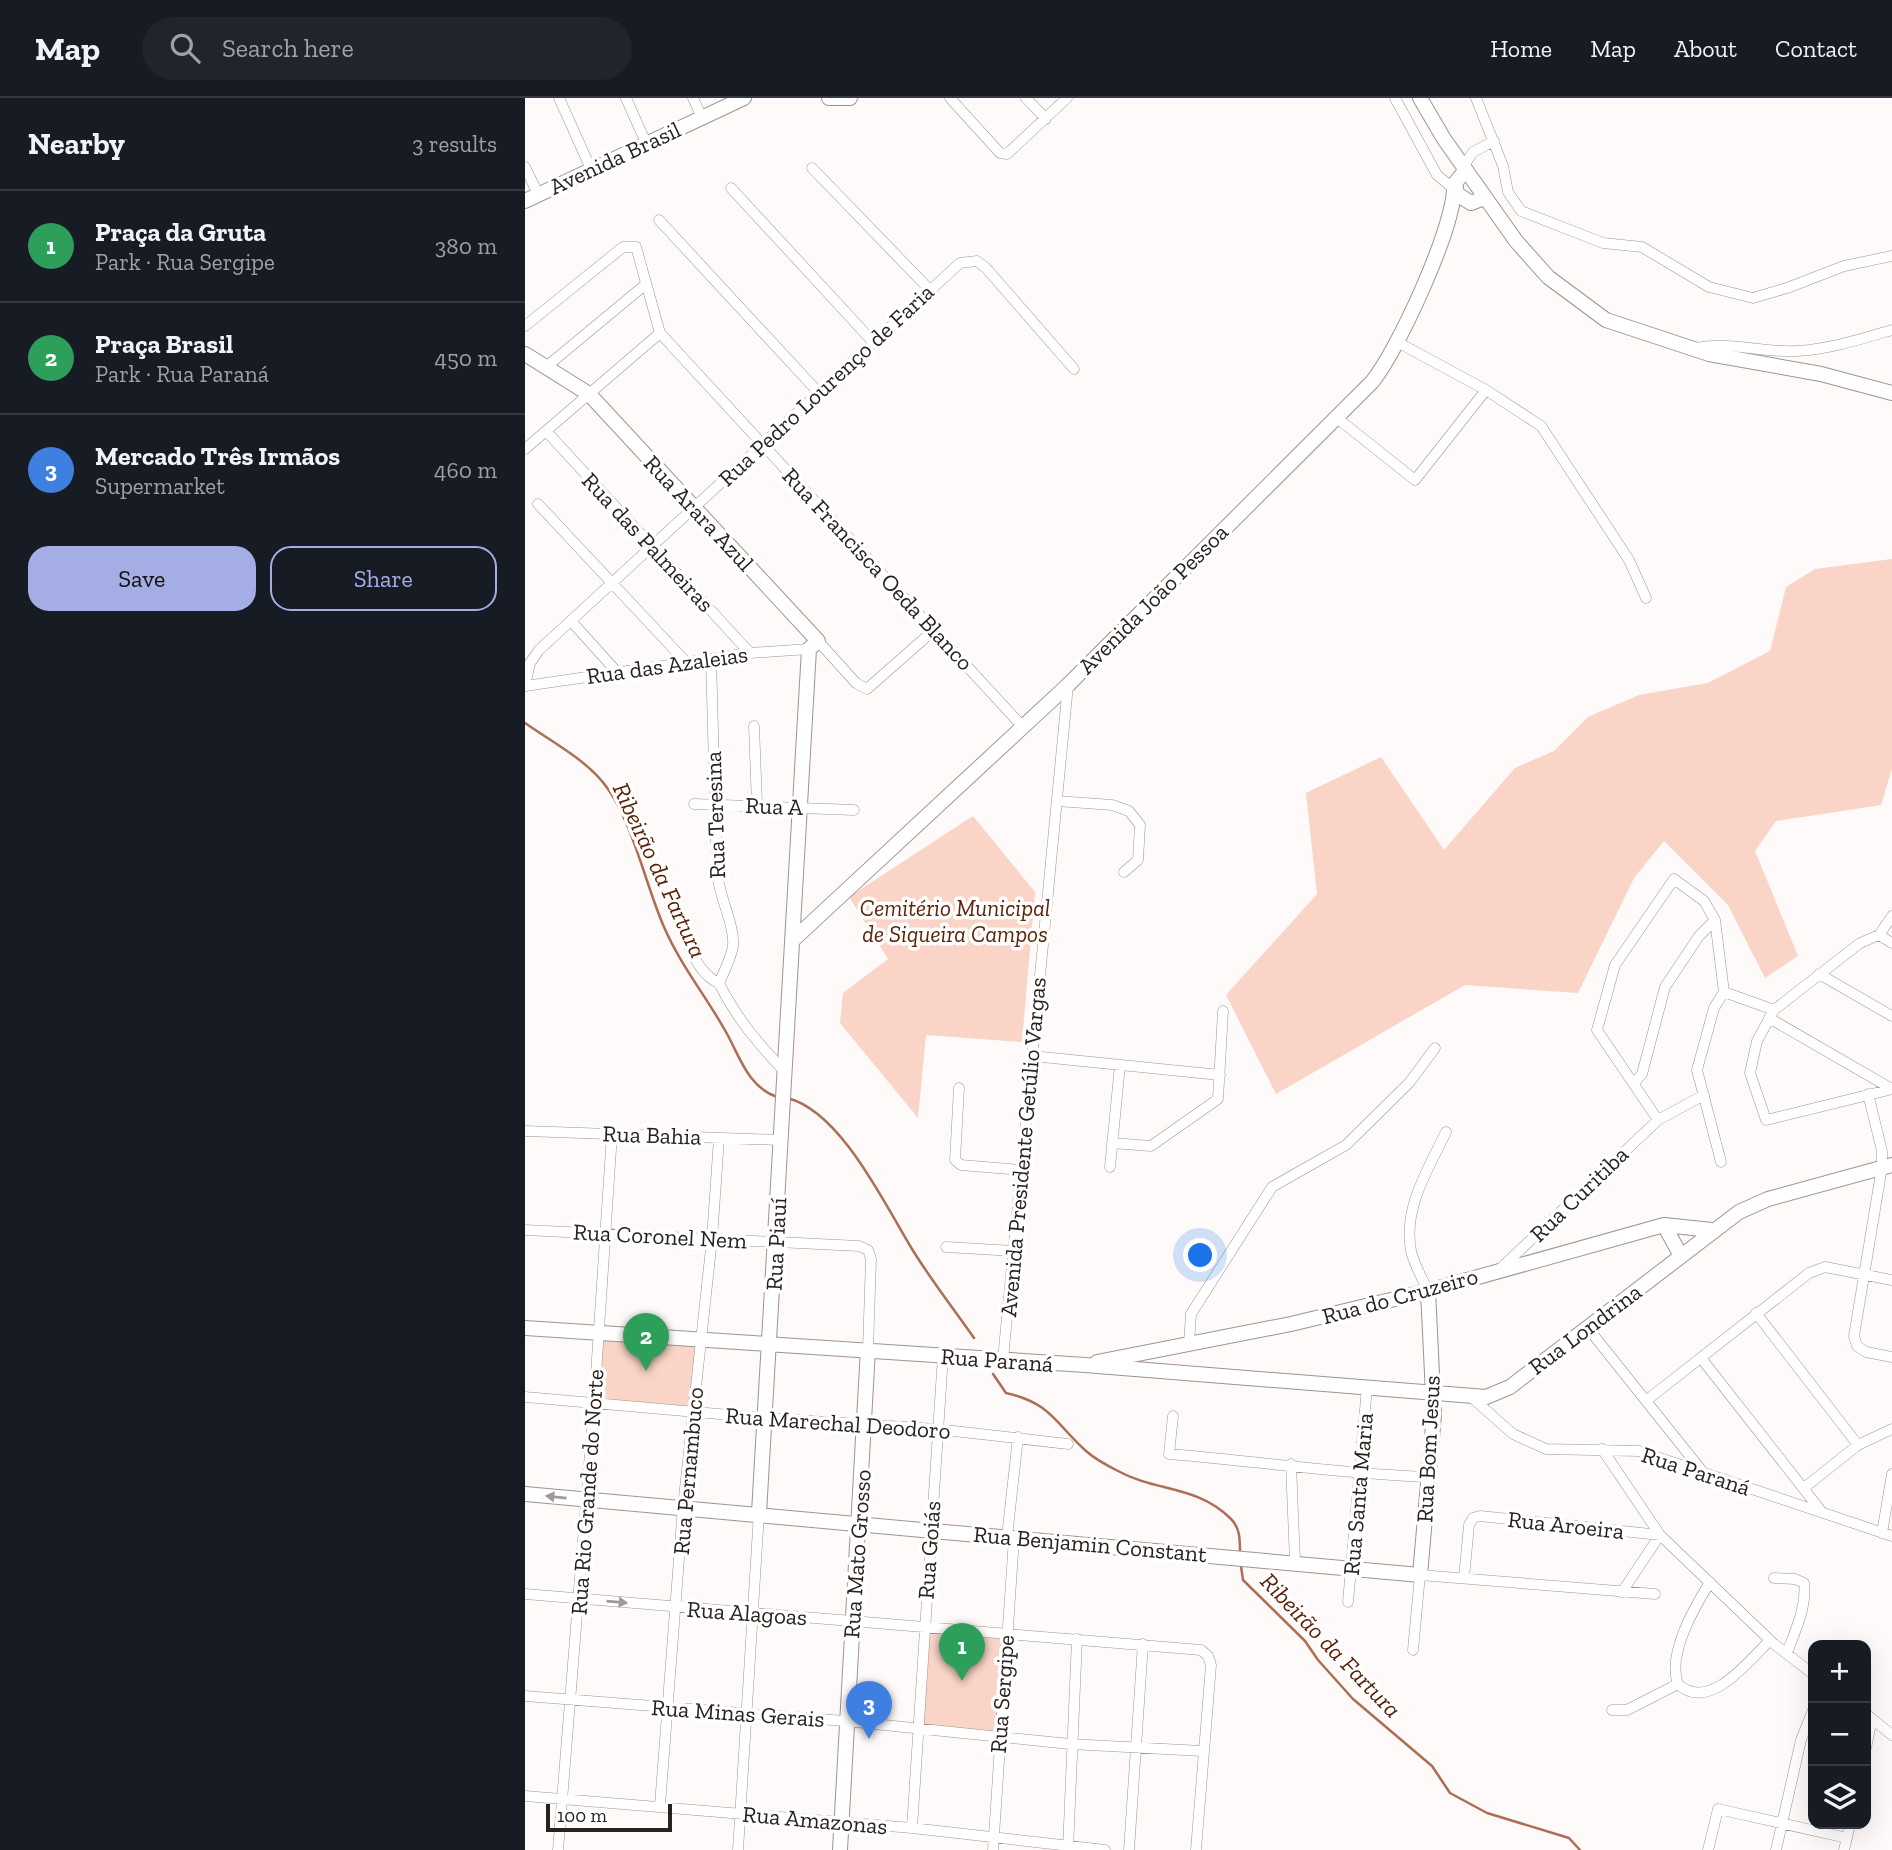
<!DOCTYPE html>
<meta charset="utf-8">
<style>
body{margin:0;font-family:"Zilla Slab",serif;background:#20242c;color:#f1f3f6}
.controls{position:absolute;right:21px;bottom:21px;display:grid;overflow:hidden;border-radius:14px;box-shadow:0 7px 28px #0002}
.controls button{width:63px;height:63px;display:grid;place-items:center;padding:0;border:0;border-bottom:2px solid #363941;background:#171b24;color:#f1f3f6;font:35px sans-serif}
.scale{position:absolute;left:21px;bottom:18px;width:126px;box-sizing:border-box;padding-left:7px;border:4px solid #28221f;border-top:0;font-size:19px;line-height:24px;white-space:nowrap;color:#28221f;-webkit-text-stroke:5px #fff;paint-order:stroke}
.you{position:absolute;left:676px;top:1158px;width:24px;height:24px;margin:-18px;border:5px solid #fff;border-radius:50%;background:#1a73e8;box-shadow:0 0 0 10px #1a73e833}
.badge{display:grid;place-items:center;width:46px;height:46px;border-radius:50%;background:#a4aee4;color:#fff;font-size:23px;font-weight:700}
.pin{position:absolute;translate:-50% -58px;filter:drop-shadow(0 2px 4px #0008)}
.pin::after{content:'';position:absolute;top:37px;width:24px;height:21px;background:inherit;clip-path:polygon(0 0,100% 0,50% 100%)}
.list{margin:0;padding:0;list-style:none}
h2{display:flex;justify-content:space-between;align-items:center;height:91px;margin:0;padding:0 28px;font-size:30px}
h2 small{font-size:23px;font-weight:400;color:#9ea1a6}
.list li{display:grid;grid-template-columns:46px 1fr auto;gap:21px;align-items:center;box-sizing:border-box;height:112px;padding:0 28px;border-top:2px solid #363941}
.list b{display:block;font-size:26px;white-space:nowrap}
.list p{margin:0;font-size:23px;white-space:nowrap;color:#9ea1a6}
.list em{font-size:23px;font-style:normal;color:#9ea1a6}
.actions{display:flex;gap:14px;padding:21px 28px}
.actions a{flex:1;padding:16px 0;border:2px solid #a4aee4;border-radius:21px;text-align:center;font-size:24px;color:#a4aee4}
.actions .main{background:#a4aee4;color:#111}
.icon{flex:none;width:38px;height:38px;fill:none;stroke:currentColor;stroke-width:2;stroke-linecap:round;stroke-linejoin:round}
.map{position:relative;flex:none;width:1367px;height:1752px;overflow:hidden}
header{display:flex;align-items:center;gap:42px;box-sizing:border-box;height:98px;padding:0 35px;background:#171b24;border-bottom:2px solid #363941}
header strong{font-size:33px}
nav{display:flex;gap:38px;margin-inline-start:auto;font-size:24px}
.search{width:490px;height:63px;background:#20242c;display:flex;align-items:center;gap:18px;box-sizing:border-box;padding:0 24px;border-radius:38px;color:#9ea1a6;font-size:26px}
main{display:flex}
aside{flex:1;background:#171b24}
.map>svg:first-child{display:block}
.green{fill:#f9d4c7}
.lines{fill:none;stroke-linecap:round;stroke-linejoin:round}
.stream{stroke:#af6d54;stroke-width:2.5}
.street-casing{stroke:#a2928c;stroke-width:11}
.secondary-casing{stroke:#a2928c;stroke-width:16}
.street{stroke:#fff;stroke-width:10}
.secondary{stroke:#fff;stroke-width:14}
.oneway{fill:#9e9c9a}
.labels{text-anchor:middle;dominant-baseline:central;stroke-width:7;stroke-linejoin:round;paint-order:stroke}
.street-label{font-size:23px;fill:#28221f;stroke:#fff}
.park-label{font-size:23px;font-style:italic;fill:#5b2208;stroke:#fff}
.water-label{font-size:24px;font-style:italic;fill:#571e04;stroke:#fff}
</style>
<header>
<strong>Map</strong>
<div class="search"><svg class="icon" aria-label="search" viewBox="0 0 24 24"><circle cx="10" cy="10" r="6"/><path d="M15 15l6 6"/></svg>Search here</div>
<nav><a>Home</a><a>Map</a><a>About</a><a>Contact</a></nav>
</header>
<main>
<aside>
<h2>Nearby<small>3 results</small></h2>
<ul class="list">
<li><span class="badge" style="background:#2e9e5b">1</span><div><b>Praça da Gruta</b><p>Park · Rua Sergipe</p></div><em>380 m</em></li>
<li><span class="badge" style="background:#2e9e5b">2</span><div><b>Praça Brasil</b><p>Park · Rua Paraná</p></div><em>450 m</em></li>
<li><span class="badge" style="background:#3f7fe0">3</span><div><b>Mercado Três Irmãos</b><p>Supermarket</p></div><em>460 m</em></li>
</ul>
<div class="actions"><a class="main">Save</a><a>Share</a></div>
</aside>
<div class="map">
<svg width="1367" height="1752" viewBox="0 0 1367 1752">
<rect width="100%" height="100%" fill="#fefaf9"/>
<path class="green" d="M1367 461V671L1356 707 1251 723 1230 753 1273 858 1240 880 1203 807 1139 743 1109 780 1053 895 940 887 751 996 701 897 792 796 781 695 856 659 919 752 990 670 1029 653 1063 619 1114 597 1183 585 1245 553 1261 489 1290 471Z
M448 718 510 794 497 944 401 937 393 1020 315 925 318 895 363 861 324 799Z
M75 1237 171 1243 166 1312 72 1304Z
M401 1533 479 1537 470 1635 397 1629Z"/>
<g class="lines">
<path class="stream" d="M0 625C27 644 64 663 83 691 108 726 121 788 139 829 156 868 181 898 201 934 215 959 223 989 252 999
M262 1000C316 1013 360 1107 387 1151 406 1182 428 1210 449 1240
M468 1276 481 1295C526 1305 530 1325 561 1353 570 1361 583 1368 593 1373 631 1394 671 1387 705 1420 715 1429 715 1441 715 1454
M716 1468 718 1482 780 1543 793 1562 828 1601 907 1668 925 1695 962 1715 1044 1740 1055 1752"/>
<defs>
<path id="street" d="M34 0 66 71
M101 0 121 45
M168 0 177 20
M425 0 475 55 482 56 542 0
M501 0 521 21
M870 0 912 77 929 91
M951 0 978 68 983 94 996 113 1078 145 1117 149 1184 189 1228 200 1262 190 1319 168 1367 158
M0 69 13 96
M938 69 948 54 969 43
M287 70 405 192
M206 90 349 245
M134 122 294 295
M0 228 98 149H111L135 235 497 628
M874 245 961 292 1016 328 1104 462 1121 500
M1171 250C1209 243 1235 255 1272 253 1305 251 1336 241 1367 232
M21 269 121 186
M812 320 890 382 961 292
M21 333 225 555
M0 351 135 235
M13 406 161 564
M46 523 92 574
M293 543 331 585 342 591 409 532
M186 561 192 775C194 798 210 828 208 848 206 860 199 874 194 885 211 920 233 945 259 973
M0 587 5 565 14 552 435 165 452 163 461 170 549 271
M0 588 225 555 284 551
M229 628 232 706
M532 703 587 707 604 713 615 727 613 762 599 774
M169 706 329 712
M148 800C158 828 166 873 194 885
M1367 818 1354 837 1335 845 1249 912 1232 943 1225 975 1241 1022 1367 991
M1354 837 1367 845
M1294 876 1367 918
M1199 894 1249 912
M1244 920 1367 991
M507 958 695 977
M1110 984 1117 976 1140 889 1174 838 1190 822
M434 990 430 1062 436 1067 496 1072
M1343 996 1357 1053V1069L1329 1238 1332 1248 1341 1254 1367 1259
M1133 1022 1072 932 1090 867 1149 781 1179 803 1190 822 1199 894 1189 910 1172 972 1196 1064
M0 1033 255 1042
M587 1045 626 1048 693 1001 698 913
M585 1069 595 967
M0 1132 334 1148 343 1152 346 1161 343 1251
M421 1149 489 1153
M976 1170 1133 1022 1179 997
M903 1193C897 1180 889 1166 886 1153 878 1109 903 1072 921 1034
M1231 1215 1333 1347
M1062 1229 1177 1373
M664 1245 666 1216 747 1089 821 1047 884 985 910 950
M1176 1260 1296 1413
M478 1261 543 587
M945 1298 988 1336 1021 1351 1114 1353 1367 1438
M0 1299 240 1320 411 1331 543 1346
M1122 1302 1284 1175 1300 1169 1367 1182
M648 1318 644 1356C731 1363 817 1376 904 1379
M1077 1351 1135 1437 1249 1546 1288 1576
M766 1366 770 1464
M1279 1390 1333 1347 1367 1331
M1357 1435 1367 1376
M482 1439 493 1339
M939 1480 944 1427 948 1420 955 1418 1135 1437 1097 1494
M1249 1480 1270 1481 1279 1485C1282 1509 1270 1533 1262 1555
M0 1496 676 1552 683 1558 686 1567 671 1752
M823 1504 842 1289
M888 1552 895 1477 1130 1496
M1153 1586C1184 1615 1224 1563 1245 1542
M0 1598 320 1623 545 1646 677 1653
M1087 1612H1102L1153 1586C1142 1556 1169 1510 1185 1484
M1341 1616 1367 1637
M1341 1650 1347 1621
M0 1698 387 1730 580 1752
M135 1707 158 1409 187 1141 194 1040
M387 1730 418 1258
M543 1751 552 1541
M33 1752 69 1306 87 1036
M213 1752 234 1415
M468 1752 489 1440
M604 1752 618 1546
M1183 1752 1193 1711 1322 1740
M1251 1752 1276 1642 1288 1612
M1319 1752 1325 1726"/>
<path id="secondary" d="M304 0H325
M895 0 919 41 991 143 1023 179 1081 222 1184 256 1296 276 1367 295
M940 73 930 85 932 96 946 105 959 100
M0 103 219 0
M0 256 64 296 293 543 284 551 234 1415
M269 841 543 587 847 284C873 252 928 132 929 91
M1139 1127 1156 1158
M0 1230 560 1267 961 1299 985 1289 1214 1114 1243 1101 1367 1067
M572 1264 766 1226 903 1193 1139 1127 1187 1132
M0 1396 895 1477 909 1317 903 1193
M315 1752 343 1251"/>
</defs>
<use href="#street" class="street-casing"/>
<use href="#secondary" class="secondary-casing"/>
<use href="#street" class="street"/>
<use href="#secondary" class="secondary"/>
</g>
<defs><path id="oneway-solid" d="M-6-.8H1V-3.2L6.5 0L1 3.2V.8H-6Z" transform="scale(1.75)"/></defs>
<g class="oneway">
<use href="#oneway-solid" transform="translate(31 1399) rotate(-174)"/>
<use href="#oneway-solid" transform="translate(92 1504) rotate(5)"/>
</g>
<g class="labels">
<g class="street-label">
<text transform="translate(90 60) rotate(-25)">Avenida Brasil</text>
<text transform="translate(301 287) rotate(-43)">Rua Pedro Lourenço de Faria</text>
<text transform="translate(174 415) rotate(47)">Rua Arara Azul</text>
<text transform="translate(123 444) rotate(47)">Rua das Palmeiras</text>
<text transform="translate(353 471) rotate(47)">Rua Francisca Oeda Blanco</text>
<text transform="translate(628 501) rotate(-45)">Avenida João Pessoa</text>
<text transform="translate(142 567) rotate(-8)">Rua das Azaleias</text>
<text transform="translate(249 708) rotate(2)">Rua A</text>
<text transform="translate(190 717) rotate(-92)">Rua Teresina</text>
<text transform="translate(127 1037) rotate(2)">Rua Bahia</text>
<text transform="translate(498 1049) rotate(-85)">Avenida Presidente Getúlio Vargas</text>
<text transform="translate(1054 1096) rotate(-44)">Rua Curitiba</text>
<text transform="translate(135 1138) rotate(3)">Rua Coronel Nem</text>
<text transform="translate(251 1146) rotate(-87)">Rua Piauí</text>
<text transform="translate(875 1198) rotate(-15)">Rua do Cruzeiro</text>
<text transform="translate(1060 1231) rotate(-37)">Rua Londrina</text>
<text transform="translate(472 1262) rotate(4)">Rua Paraná</text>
<text transform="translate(313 1325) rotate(4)">Rua Marechal Deodoro</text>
<text transform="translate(903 1351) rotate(-87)">Rua Bom Jesus</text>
<text transform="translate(163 1373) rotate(-85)">Rua Pernambuco</text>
<text transform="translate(1171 1373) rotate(18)">Rua Paraná</text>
<text transform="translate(62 1394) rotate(-86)">Rua Rio Grande do Norte</text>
<text transform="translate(833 1396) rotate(-85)">Rua Santa Maria</text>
<text transform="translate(1041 1427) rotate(6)">Rua Aroeira</text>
<text transform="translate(565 1446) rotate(5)">Rua Benjamin Constant</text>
<text transform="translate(404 1452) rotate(-86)">Rua Goiás</text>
<text transform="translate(332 1456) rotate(-86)">Rua Mato Grosso</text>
<text transform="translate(222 1515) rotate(4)">Rua Alagoas</text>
<text transform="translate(477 1596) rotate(-86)">Rua Sergipe</text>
<text transform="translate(213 1615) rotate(4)">Rua Minas Gerais</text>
<text transform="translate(290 1722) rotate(5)">Rua Amazonas</text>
</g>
<g class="park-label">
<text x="430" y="810">Cemitério Municipal<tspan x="430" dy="26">de Siqueira Campos</tspan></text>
</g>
<g class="water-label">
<text transform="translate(135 772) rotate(65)">Ribeirão da Fartura</text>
<text transform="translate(806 1547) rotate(46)">Ribeirão da Fartura</text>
</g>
</g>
</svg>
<div class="controls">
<button>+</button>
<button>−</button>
<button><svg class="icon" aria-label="layers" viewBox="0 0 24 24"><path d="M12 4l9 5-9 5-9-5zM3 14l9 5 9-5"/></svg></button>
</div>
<div class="scale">100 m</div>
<div class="you"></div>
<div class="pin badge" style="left:437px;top:1583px;background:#2e9e5b">1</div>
<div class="pin badge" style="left:121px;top:1273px;background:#2e9e5b">2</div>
<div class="pin badge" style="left:344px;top:1641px;background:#3f7fe0">3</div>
</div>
</main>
